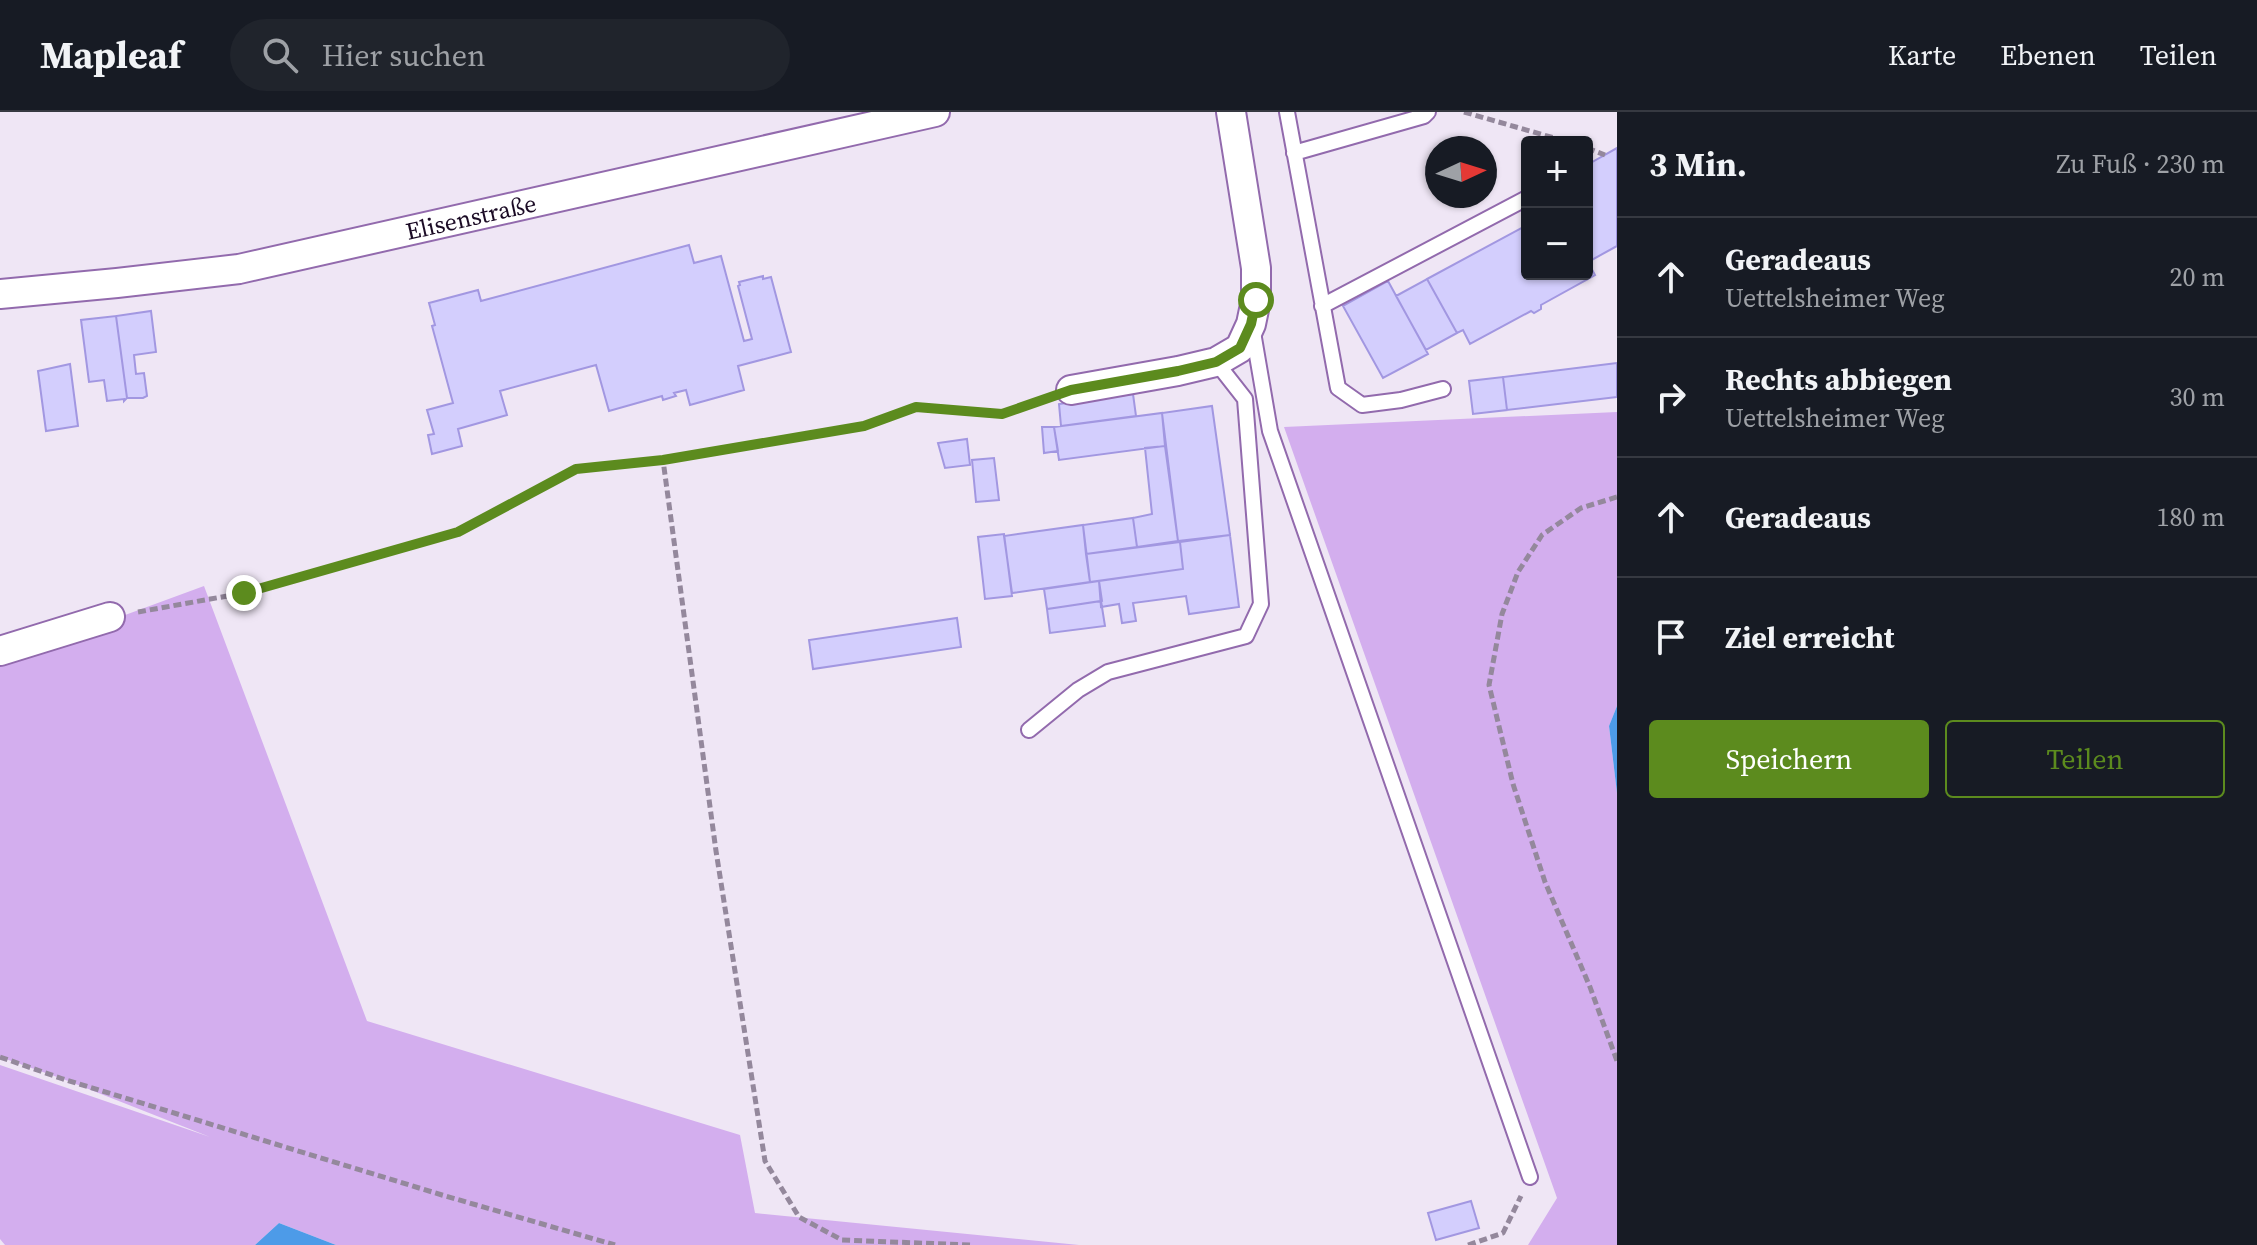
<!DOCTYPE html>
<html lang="de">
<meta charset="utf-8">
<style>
body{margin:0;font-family:"Source Serif 4",serif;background:#20242c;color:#f1f3f6}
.controls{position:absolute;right:24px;top:24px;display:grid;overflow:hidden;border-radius:8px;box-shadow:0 2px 6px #0004}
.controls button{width:72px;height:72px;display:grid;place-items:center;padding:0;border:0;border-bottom:2px solid #363941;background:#171b24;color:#f1f3f6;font:40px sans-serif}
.compass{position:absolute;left:1425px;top:24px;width:72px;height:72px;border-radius:50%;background:#171b24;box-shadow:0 2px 6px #0004;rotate:86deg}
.stop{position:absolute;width:24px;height:24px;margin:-18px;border:6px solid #5c8b1e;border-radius:50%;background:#fff}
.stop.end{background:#5c8b1e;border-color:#fff;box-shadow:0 2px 8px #0008}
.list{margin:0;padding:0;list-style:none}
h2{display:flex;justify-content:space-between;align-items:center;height:104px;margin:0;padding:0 32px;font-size:34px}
h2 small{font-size:26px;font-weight:400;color:#9ea1a6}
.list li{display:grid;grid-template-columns:52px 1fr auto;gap:24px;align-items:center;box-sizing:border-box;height:120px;padding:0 32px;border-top:2px solid #363941}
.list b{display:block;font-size:30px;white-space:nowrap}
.list p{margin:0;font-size:26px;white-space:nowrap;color:#9ea1a6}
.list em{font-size:26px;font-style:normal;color:#9ea1a6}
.actions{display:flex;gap:16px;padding:24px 32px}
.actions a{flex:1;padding:18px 0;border:2px solid #5c8b1e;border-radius:8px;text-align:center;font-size:28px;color:#5c8b1e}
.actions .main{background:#5c8b1e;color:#fff}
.icon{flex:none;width:44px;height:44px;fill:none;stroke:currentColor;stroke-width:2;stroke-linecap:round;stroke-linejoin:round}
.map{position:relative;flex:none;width:1617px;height:1133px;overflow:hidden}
header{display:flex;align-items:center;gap:48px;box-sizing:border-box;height:112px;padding:0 40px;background:#171b24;border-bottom:2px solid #363941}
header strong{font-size:38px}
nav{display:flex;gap:44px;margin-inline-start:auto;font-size:28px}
.search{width:560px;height:72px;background:#20242c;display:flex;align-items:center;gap:20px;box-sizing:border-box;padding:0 28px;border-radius:44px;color:#9ea1a6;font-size:30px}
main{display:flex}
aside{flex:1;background:#171b24}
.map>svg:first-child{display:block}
.green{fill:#d3aeee}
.water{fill:#4d9be8}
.building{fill:#d3cefd;stroke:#a297e1;stroke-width:2}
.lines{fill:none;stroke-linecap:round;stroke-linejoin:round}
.lane-casing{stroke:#926aad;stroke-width:18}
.street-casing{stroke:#926aad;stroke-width:32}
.path{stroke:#94889c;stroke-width:5;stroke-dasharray:8 4;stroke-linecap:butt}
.lane{stroke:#fff;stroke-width:14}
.street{stroke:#fff;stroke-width:28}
.route{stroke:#5c8b1e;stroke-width:10}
.labels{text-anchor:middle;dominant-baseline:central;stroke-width:6;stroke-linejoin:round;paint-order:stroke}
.street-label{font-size:24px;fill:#1b0b25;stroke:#f7f7f7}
</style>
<header>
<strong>Mapleaf</strong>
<div class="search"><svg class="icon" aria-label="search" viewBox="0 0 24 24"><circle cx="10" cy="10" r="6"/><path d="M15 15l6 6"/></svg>Hier suchen</div>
<nav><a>Karte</a><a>Ebenen</a><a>Teilen</a></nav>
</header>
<main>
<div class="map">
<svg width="1617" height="1133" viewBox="0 0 1617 1133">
<rect width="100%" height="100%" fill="#efe6f5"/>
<path class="green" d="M1617 300V594L1609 614 1617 681V1133H1528L1557 1086 1284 315Z
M204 474 367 909 740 1023 755 1101 1079 1133H336L279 1111 255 1133H5L0 1127V953L210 1025 63 967 0 945V549Z"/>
<path class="water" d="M1617 594V681L1609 614Z
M279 1111 336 1133H255Z"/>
<path class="building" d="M1617 36V134L1588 150 1595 163 1541 193V197L1534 201 1531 199 1470 232 1463 218 1457 221 1427 167 1527 113V162H1587V53Z
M689 133 694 151 721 144 744 229 752 227 738 174 740 173 739 170 763 164V167L771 165 791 240 738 254 744 278 690 293 686 278 674 281 676 284 663 288 662 284 609 299 596 253 500 279 507 303 458 317 462 334 432 342 428 323 434 322 427 298 453 291 432 214 435 213 429 191 478 178 481 189Z
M1427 167 1457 221 1426 238 1396 184Z
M1388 169 1428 242 1383 266 1343 194Z
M151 199 156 240 134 243 136 262 144 261 147 284 143 286H127L116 204Z
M116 204 127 286 124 289V287L107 289 104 268 89 270 81 208Z
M1617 251V285L1507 298 1503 265Z
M70 252 78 314 46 319 38 259Z
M1503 265 1507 298 1473 302 1469 269Z
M1133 282 1136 304 1061 314 1059 292Z
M1212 294 1230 423 1178 429 1162 301Z
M1162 301 1165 334 1059 348 1054 315Z
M1042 315H1054L1058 339 1044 341Z
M967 327 970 353 945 356 938 331Z
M1165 334 1178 429 1137 435 1133 406 1152 402 1145 336Z
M994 346 999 388 976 390 972 348Z
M1133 406 1137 435 1086 442 1083 413Z
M1083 413 1090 470 1012 481 1004 424Z
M1004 422 1012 484 985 487 978 425Z
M1230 423 1239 495 1189 502 1186 484 1133 491 1136 509 1122 511 1119 492 1101 495 1099 469 1183 457 1180 430Z
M1180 430 1183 457 1090 470 1086 442Z
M1099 469 1102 489 1047 497 1044 477Z
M1101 489 1105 514 1050 521 1047 497Z
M957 506 961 535 813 557 809 528Z
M1471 1089 1479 1116 1436 1128 1428 1101Z"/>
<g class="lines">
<defs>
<path id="lane" d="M1287 0 1338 276 1362 293 1401 288 1443 277
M1294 41 1424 4 1428 0
M1322 194 1527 86
M1253 220 1270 319 1530 1065
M1029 618 1078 578 1108 560 1246 524 1261 492 1245 287 1216 250"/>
<g id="street">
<path id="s1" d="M0 182 117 171 239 157 935 0"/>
<path d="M1071 278 1178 259 1216 250 1240 236 1251 212 1256 188V156L1231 0"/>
<path d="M0 539 110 505"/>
</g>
</defs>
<use href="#lane" class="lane-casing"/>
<use href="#street" class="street-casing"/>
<path class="path" d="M1464 0 1568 30
M1587 36 1605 43
M1617 385 1581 396 1542 423 1518 460 1502 502 1489 573 1513 672 1545 770 1590 875 1617 949
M138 500 244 481 458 420 576 357 663 348
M0 945 63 967 442 1083 615 1133
M970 1133 842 1128 799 1105 765 1049 716 739 663 348 864 314 916 295 1002 302 1045 287
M1468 1133 1503 1121 1521 1084"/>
<use href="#lane" class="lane"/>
<use href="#street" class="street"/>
</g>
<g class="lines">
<path class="route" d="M244 481 458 420 576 357 663 348 864 314 916 295 1002 302 1071 278 1178 259 1216 250 1240 236 1251 212 1256 188"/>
</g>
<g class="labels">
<g class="street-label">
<text stroke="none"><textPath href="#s1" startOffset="478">Elisenstraße</textPath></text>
</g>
</g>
</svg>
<div class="controls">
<button>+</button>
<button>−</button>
</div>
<svg class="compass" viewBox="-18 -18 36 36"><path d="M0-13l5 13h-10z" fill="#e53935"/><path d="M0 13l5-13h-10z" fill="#9ea1a6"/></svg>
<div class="stop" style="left:1256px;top:188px"></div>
<div class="stop end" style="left:244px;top:481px"></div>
</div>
<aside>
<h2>3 Min.<small>Zu Fuß · 230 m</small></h2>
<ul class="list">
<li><svg class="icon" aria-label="ahead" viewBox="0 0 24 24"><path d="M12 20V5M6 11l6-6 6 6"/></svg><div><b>Geradeaus</b><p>Uettelsheimer Weg</p></div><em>20 m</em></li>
<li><svg class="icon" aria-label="right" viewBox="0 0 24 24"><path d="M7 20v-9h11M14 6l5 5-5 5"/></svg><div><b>Rechts abbiegen</b><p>Uettelsheimer Weg</p></div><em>30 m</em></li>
<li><svg class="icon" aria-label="ahead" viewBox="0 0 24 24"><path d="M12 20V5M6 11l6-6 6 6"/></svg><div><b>Geradeaus</b></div><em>180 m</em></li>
<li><svg class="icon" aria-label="arrive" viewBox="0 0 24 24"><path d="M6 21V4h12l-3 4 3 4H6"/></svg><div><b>Ziel erreicht</b></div></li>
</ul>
<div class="actions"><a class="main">Speichern</a><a>Teilen</a></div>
</aside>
</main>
